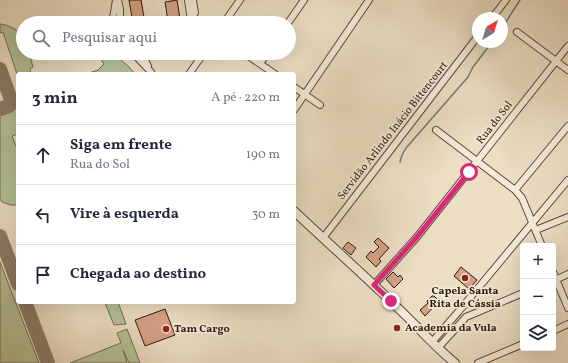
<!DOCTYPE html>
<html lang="pt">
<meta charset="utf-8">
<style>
body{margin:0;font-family:Vollkorn,serif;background:#f2f2f3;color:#1f2937}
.controls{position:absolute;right:12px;bottom:12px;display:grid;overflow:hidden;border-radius:4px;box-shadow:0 4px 16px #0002}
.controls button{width:36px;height:36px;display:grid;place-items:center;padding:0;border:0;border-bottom:1px solid #e0e1e3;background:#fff;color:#1f2937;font:20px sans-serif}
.compass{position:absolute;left:472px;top:12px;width:36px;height:36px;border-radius:50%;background:#fff;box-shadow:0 4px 16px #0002;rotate:38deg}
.stop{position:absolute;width:12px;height:12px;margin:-9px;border:3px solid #db2777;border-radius:50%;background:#fff}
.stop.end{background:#db2777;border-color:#fff;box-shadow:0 1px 4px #0008}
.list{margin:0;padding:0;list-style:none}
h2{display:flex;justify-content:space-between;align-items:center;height:52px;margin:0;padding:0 16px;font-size:17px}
h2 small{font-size:13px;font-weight:400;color:#747a83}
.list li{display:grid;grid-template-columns:26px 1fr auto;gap:12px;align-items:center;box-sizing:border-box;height:60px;padding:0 16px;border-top:1px solid #e0e1e3}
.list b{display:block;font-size:15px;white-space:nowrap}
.list p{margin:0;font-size:13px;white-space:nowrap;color:#747a83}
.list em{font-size:13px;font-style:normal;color:#747a83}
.icon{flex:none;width:22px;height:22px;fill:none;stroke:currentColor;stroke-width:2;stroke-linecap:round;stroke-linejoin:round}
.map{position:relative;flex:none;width:568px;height:363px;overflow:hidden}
.search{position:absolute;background:#fff;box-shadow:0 4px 16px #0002;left:16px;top:16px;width:280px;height:44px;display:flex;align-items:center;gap:10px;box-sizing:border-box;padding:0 14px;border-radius:22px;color:#747a83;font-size:15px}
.panel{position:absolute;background:#fff;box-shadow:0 4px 16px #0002;left:16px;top:72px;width:280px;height:232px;border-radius:4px}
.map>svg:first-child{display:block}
.green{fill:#b4c297;stroke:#706e52}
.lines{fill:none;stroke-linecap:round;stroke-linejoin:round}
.stream{stroke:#6f7a76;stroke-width:1.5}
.taxiway{stroke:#8c7c68;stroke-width:14}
.building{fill:#d6a186;stroke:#2b1a0e}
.minor-casing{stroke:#5b4b3b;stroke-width:8}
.tertiary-casing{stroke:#5b4b3b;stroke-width:10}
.minor{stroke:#f3ead8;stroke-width:6}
.tertiary{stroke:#f3ead8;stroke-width:8}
.route{stroke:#db2777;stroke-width:5}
.poi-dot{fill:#8f2418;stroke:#f3ead8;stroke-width:1.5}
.labels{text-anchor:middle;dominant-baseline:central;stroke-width:3.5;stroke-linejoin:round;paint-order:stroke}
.street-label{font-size:11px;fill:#2b1a0e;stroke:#f3ead8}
.poi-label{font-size:11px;font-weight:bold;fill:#2b1a0e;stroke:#f3ead8;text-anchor:start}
</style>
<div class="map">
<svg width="568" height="363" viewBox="0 0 568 363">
<rect width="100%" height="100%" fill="#ecdec3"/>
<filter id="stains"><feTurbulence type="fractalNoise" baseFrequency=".005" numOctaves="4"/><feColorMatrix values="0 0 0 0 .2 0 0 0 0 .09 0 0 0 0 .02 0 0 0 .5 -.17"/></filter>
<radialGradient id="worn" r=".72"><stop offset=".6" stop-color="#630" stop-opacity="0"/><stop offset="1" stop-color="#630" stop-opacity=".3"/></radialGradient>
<path class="green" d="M0 24C9 25 16 29 23 36V53H29L33 67 30 69 31 74H18V77L3 32 0 33Z
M97 53H113L129 67 135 74H86L98 70 104 64Z
M18 108V134L12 136 18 151V205H11L2 202 0 199V114Z
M0 262 39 363H0Z
M106 302H118L126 324 114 325 105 303Z
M127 329 140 363H129L123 350 127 363H70L121 343 117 333Z"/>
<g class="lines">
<path class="stream" d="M502 28 520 0
M400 162 402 155 406 148 468 77 473 67 492 42"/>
<path class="taxiway" d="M0 69 11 100 9 106 0 109
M0 236 18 284
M25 302 48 363"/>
</g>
<path class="building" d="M129 0H141L145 23H133Z
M177 0 180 19 168 21 165 2Z
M378 238 389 248 379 259 381 261 376 267 366 257 371 251 373 253 379 247 374 242Z
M348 242 356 248 351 255 343 248Z
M461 267 477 280 469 289 454 276Z
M393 272 398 277 400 275 403 279 394 288 386 279Z
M432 296H434L439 301 425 316 420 310 428 303 427 301Z
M165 309 175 335 145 346 135 320Z"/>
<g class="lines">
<defs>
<path id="minor" d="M118 0 120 9V23
M188 0 190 14 192 16 195 13 193 0
M492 18 506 0
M113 23V18L116 0
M224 23 240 0
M288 23 304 0
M517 32 568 70
M133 53 151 72
M141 53 148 66
M244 53 275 74
M260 64 267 53
M189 74 204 53
M294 87 320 105
M294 110 369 0
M436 130 515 190 522 198 542 246
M515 190 568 126
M536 230 568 217
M323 238 478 36
M553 272 568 308
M553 281 568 274
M374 285 417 237 568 46
M553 331 568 324
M432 342 459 311 568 180
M438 348 466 317 523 293
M478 363 523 344"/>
<path id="tertiary" d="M294 211C329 244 365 276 400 310 418 327 435 347 455 363"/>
</defs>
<use href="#minor" class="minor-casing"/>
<use href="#tertiary" class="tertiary-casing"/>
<use href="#minor" class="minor"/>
<use href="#tertiary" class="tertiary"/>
</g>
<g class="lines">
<path class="route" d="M391 301 374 285 417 237 469 172"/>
</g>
<g class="poi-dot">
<circle cx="465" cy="278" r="4"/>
<circle cx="397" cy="328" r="4"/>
<circle cx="166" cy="329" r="4"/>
</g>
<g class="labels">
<g class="street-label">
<text transform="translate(495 123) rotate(-52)">Rua do Sol</text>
<text transform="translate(393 131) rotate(-52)">Servidão Arlindo Inácio Bittencourt</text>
</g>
<g class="poi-label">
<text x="465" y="291" text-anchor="middle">Capela Santa<tspan x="465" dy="13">Rita de Cássia</tspan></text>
<text x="405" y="328">Academia da Vula</text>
<text x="174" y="329">Tam Cargo</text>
</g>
</g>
<rect width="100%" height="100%" filter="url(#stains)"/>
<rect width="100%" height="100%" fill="url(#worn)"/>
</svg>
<div class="controls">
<button>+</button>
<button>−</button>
<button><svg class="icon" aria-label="layers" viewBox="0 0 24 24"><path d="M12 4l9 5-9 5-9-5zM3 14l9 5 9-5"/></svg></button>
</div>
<svg class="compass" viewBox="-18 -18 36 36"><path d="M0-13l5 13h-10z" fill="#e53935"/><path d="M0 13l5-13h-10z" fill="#747a83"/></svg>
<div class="stop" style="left:469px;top:172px"></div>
<div class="stop end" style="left:391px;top:301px"></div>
<div class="search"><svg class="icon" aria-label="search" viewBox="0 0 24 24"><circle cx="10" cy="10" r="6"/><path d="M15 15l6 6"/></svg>Pesquisar aqui</div>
<section class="panel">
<h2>3 min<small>A pé · 220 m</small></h2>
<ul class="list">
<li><svg class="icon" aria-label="ahead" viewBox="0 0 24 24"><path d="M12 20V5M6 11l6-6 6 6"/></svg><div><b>Siga em frente</b><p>Rua do Sol</p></div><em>190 m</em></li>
<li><svg class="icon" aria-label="left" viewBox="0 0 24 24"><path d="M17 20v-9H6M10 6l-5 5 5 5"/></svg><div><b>Vire à esquerda</b></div><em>30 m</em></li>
<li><svg class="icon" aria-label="arrive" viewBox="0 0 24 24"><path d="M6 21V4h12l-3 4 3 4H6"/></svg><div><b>Chegada ao destino</b></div></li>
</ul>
</section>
</div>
